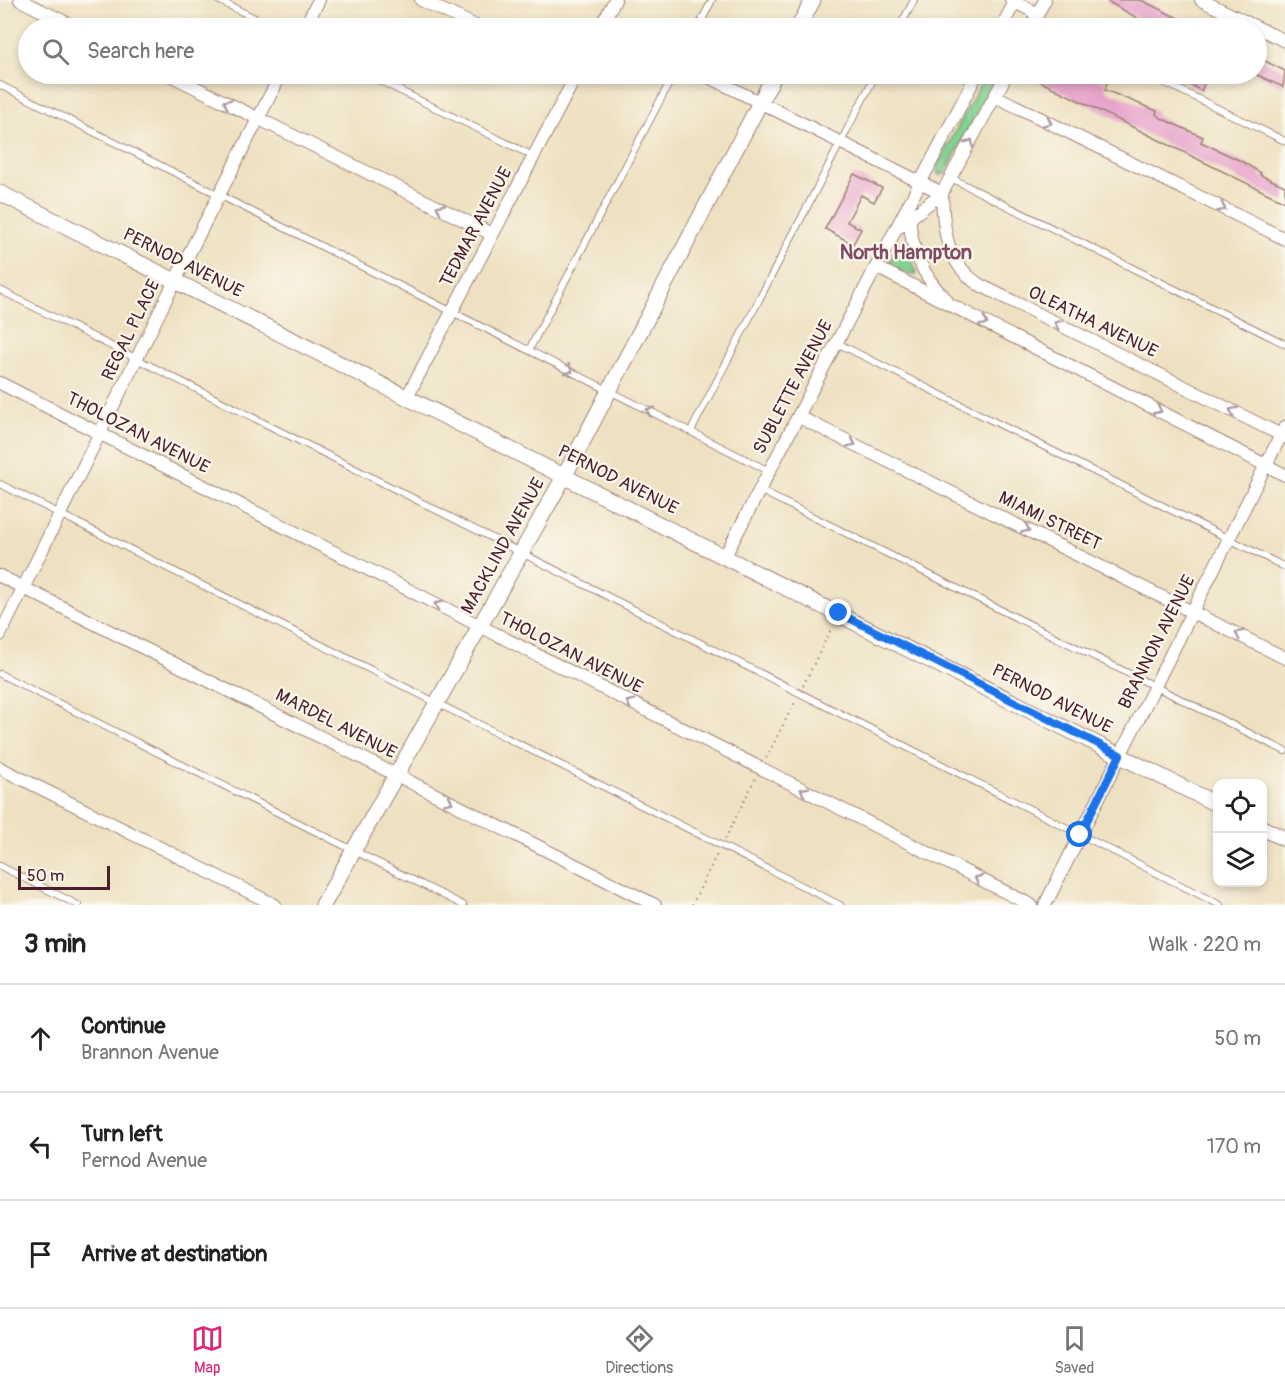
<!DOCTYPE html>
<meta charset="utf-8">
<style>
body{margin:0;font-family:Pangolin,sans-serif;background:#f2f2f2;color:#222}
.controls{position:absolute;right:18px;bottom:18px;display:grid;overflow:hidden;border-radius:12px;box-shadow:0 3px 9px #0003}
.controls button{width:54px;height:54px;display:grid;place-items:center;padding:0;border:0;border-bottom:2px solid #e0e0e0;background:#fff;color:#222;font:30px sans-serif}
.scale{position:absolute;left:18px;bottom:15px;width:92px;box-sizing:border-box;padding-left:6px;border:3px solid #4a1f2b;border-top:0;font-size:16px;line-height:21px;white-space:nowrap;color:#4a1f2b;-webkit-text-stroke:4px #fbf7ec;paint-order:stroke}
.stop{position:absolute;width:18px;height:18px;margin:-14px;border:4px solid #1a73e8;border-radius:50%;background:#fff}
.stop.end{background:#1a73e8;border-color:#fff;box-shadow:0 2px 6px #0008}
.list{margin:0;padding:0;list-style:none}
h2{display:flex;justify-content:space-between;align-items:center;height:78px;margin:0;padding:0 24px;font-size:26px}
h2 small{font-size:20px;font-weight:400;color:#767676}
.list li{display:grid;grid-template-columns:39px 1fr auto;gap:18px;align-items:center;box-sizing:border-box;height:108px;padding:0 24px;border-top:2px solid #e0e0e0}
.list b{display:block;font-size:22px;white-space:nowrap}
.list p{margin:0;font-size:20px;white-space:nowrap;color:#767676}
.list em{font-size:20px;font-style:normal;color:#767676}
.icon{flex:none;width:33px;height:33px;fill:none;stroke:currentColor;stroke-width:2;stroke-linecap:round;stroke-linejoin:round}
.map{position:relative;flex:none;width:1285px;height:905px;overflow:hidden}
.search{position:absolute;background:#fff;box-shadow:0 3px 9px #0003;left:18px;right:18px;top:18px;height:66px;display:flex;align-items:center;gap:15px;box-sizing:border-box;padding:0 21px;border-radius:33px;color:#767676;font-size:22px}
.sheet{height:402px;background:#fff}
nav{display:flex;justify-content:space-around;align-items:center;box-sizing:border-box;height:84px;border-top:2px solid #e0e0e0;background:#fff;font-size:16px;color:#767676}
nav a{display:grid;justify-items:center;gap:3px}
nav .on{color:#db2777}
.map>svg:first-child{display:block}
.green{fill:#82d393;stroke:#66795f;stroke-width:1.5}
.building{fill:#e7a0ca}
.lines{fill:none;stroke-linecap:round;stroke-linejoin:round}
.service-casing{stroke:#9c8076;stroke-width:8}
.minor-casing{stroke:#9c8076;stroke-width:14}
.tertiary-casing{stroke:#9c8076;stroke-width:17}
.path{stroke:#9c8076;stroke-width:2;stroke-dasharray:1.5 4.5;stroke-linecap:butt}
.service{stroke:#fff;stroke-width:6}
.minor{stroke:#fff;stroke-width:12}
.tertiary{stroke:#fff;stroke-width:15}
.oneway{stroke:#ae9aa0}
.route{stroke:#1a73e8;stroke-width:8}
.labels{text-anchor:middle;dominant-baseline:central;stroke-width:4.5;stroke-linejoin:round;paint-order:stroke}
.street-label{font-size:18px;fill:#4a1f2b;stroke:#fbf7ec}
.neighbourhood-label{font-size:20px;font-weight:bold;fill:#814c63;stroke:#fbf7ec}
</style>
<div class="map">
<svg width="1285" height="905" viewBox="0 0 1285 905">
<rect width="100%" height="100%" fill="#fbf7ec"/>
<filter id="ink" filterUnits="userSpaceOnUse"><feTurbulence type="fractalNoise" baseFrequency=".0167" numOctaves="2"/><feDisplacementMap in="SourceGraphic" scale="12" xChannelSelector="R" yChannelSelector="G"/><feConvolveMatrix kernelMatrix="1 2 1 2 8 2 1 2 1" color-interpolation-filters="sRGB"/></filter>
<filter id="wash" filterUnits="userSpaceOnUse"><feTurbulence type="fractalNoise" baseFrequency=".008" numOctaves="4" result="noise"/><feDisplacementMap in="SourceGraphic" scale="24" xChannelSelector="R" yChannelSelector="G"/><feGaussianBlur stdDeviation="1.35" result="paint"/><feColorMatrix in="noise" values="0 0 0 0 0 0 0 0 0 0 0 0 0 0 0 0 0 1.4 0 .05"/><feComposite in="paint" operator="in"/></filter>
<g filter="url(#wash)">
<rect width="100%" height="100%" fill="#eee1c1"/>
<path class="green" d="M986 74H997L945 174 938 175 937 166Z
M900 241 907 246 916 272 915 275 894 269 889 263Z"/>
<g id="blocks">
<path class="building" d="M1105 0H1141L1198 28H1155Z
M1257 57 1285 71 1283 87 1257 75Z
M1025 74H1089L1088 76 1107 83 1105 90 1157 111 1156 114 1163 119 1203 137 1201 142 1241 161 1261 173 1260 175 1285 186V202Z
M1171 74H1209L1201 91Z
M854 174 882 188 874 202 861 195 847 222 861 229 853 244 825 229Z"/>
</g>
</g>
<g filter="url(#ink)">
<use href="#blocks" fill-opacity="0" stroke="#9c8076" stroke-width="1.5"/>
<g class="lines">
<defs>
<path id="service" d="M218 0 275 28
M1035 18 1056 28
M698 28 712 0
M899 28 914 0
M366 74 533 156
M1147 74 1285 141
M0 85 769 471
M951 178 1285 344
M0 290 1220 905
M837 343 1285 567
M529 350 674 74
M691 431 876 74
M0 484 840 905
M759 490 1285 751
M0 674 463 905
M0 866 78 905"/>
<path id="minor" d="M20 0 77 28
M421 0 480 28
M1011 0 1038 14
M1201 0 1285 41
M304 28 319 0
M600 28 615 0
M1001 28 1016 0
M1030 28 1045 0
M168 74 492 234
M703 74 942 193C943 229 946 262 978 284L1285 437
M995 96 1285 239
M910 212C908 243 923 278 946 299
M899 227 942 193 1007 74
M876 267 1285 475
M0 383 1031 905
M407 397 577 74
M799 417 1285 658
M725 556 977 74
M0 576 655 905
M0 635 175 281 281 74
M0 768 275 905
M1045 905 1285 427"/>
<path id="tertiary" d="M798 28 813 0
M0 193 1218 805
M1262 828 1285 839
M323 905 565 475 775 74"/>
</defs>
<use href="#service" class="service-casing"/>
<use href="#minor" class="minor-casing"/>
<use href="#tertiary" class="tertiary-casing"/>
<path class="path" d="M803 686 832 627
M766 758 795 702
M725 839 755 779
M692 905 717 854"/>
<use href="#service" class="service"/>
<use href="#minor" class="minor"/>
<use href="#tertiary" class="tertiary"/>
</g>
<defs><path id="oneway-chevron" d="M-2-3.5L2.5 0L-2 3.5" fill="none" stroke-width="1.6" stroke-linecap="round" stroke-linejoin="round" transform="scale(1.5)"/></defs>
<g class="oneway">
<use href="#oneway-chevron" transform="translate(227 103) rotate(-154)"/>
<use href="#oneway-chevron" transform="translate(1048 122) rotate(26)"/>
<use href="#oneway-chevron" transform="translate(970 143) rotate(-62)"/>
<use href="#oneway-chevron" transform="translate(440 208) rotate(-154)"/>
<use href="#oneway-chevron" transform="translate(1222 208) rotate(26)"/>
<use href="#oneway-chevron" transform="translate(984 322) rotate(27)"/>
<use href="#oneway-chevron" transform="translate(1058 324) rotate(-154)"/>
<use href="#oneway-chevron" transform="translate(569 370) rotate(27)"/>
<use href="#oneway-chevron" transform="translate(1158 410) rotate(27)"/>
<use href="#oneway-chevron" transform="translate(650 411) rotate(-154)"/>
<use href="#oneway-chevron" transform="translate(1233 411) rotate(-154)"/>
<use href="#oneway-chevron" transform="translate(852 443) rotate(26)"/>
<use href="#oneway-chevron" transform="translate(1026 529) rotate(26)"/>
<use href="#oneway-chevron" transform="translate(438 605) rotate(-153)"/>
<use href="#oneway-chevron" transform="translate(1239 634) rotate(-153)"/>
<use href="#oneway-chevron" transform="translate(630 703) rotate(-153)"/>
<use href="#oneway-chevron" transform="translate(804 791) rotate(-153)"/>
<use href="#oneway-chevron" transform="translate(449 801) rotate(27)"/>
<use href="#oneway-chevron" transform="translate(978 879) rotate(-153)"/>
</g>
</g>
<g class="lines" filter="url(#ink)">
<path class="route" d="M839 613 1120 755 1080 835"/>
</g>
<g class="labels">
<g class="street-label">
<text transform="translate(476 227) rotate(-62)">TEDMAR AVENUE</text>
<text transform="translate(183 263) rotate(27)">PERNOD AVENUE</text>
<text transform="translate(1093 322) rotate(26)">OLEATHA AVENUE</text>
<text transform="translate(131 330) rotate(-64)">REGAL PLACE</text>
<text transform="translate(793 387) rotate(-62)">SUBLETTE AVENUE</text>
<text transform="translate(138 433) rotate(27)">THOLOZAN AVENUE</text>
<text transform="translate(618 480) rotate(27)">PERNOD AVENUE</text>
<text transform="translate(1050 521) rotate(26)">MIAMI STREET</text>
<text transform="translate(503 546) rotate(-61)">MACKLIND AVENUE</text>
<text transform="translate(1157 642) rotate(-63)">BRANNON AVENUE</text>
<text transform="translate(571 653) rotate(27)">THOLOZAN AVENUE</text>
<text transform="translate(1052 699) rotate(27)">PERNOD AVENUE</text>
<text transform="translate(336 724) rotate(27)">MARDEL AVENUE</text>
</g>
<g class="neighbourhood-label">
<text x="906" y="252">North Hampton</text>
</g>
</g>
</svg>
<div class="controls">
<button><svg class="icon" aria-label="locate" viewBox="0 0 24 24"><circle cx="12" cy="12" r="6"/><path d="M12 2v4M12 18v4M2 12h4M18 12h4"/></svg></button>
<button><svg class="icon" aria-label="layers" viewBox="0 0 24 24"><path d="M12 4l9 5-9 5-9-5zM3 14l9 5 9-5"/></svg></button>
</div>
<div class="scale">50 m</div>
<div class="stop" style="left:1080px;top:835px"></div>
<div class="stop end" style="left:839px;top:613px"></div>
<div class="search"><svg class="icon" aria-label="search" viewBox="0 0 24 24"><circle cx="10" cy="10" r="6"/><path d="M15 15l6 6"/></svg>Search here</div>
</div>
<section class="sheet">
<h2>3 min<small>Walk · 220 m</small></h2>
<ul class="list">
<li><svg class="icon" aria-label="ahead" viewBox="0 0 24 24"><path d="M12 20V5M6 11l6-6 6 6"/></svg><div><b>Continue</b><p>Brannon Avenue</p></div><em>50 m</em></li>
<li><svg class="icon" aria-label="left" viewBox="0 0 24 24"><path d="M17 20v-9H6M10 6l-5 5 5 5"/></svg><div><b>Turn left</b><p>Pernod Avenue</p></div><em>170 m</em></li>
<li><svg class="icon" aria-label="arrive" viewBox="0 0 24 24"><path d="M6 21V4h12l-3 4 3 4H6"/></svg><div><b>Arrive at destination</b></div></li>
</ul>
</section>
<nav>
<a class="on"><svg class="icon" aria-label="map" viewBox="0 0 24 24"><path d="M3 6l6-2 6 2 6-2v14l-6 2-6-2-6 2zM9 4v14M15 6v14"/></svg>Map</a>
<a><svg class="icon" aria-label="directions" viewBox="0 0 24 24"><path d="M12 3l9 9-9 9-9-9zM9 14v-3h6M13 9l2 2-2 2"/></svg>Directions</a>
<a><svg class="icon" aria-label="saved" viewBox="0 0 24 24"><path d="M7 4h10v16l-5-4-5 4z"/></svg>Saved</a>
</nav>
